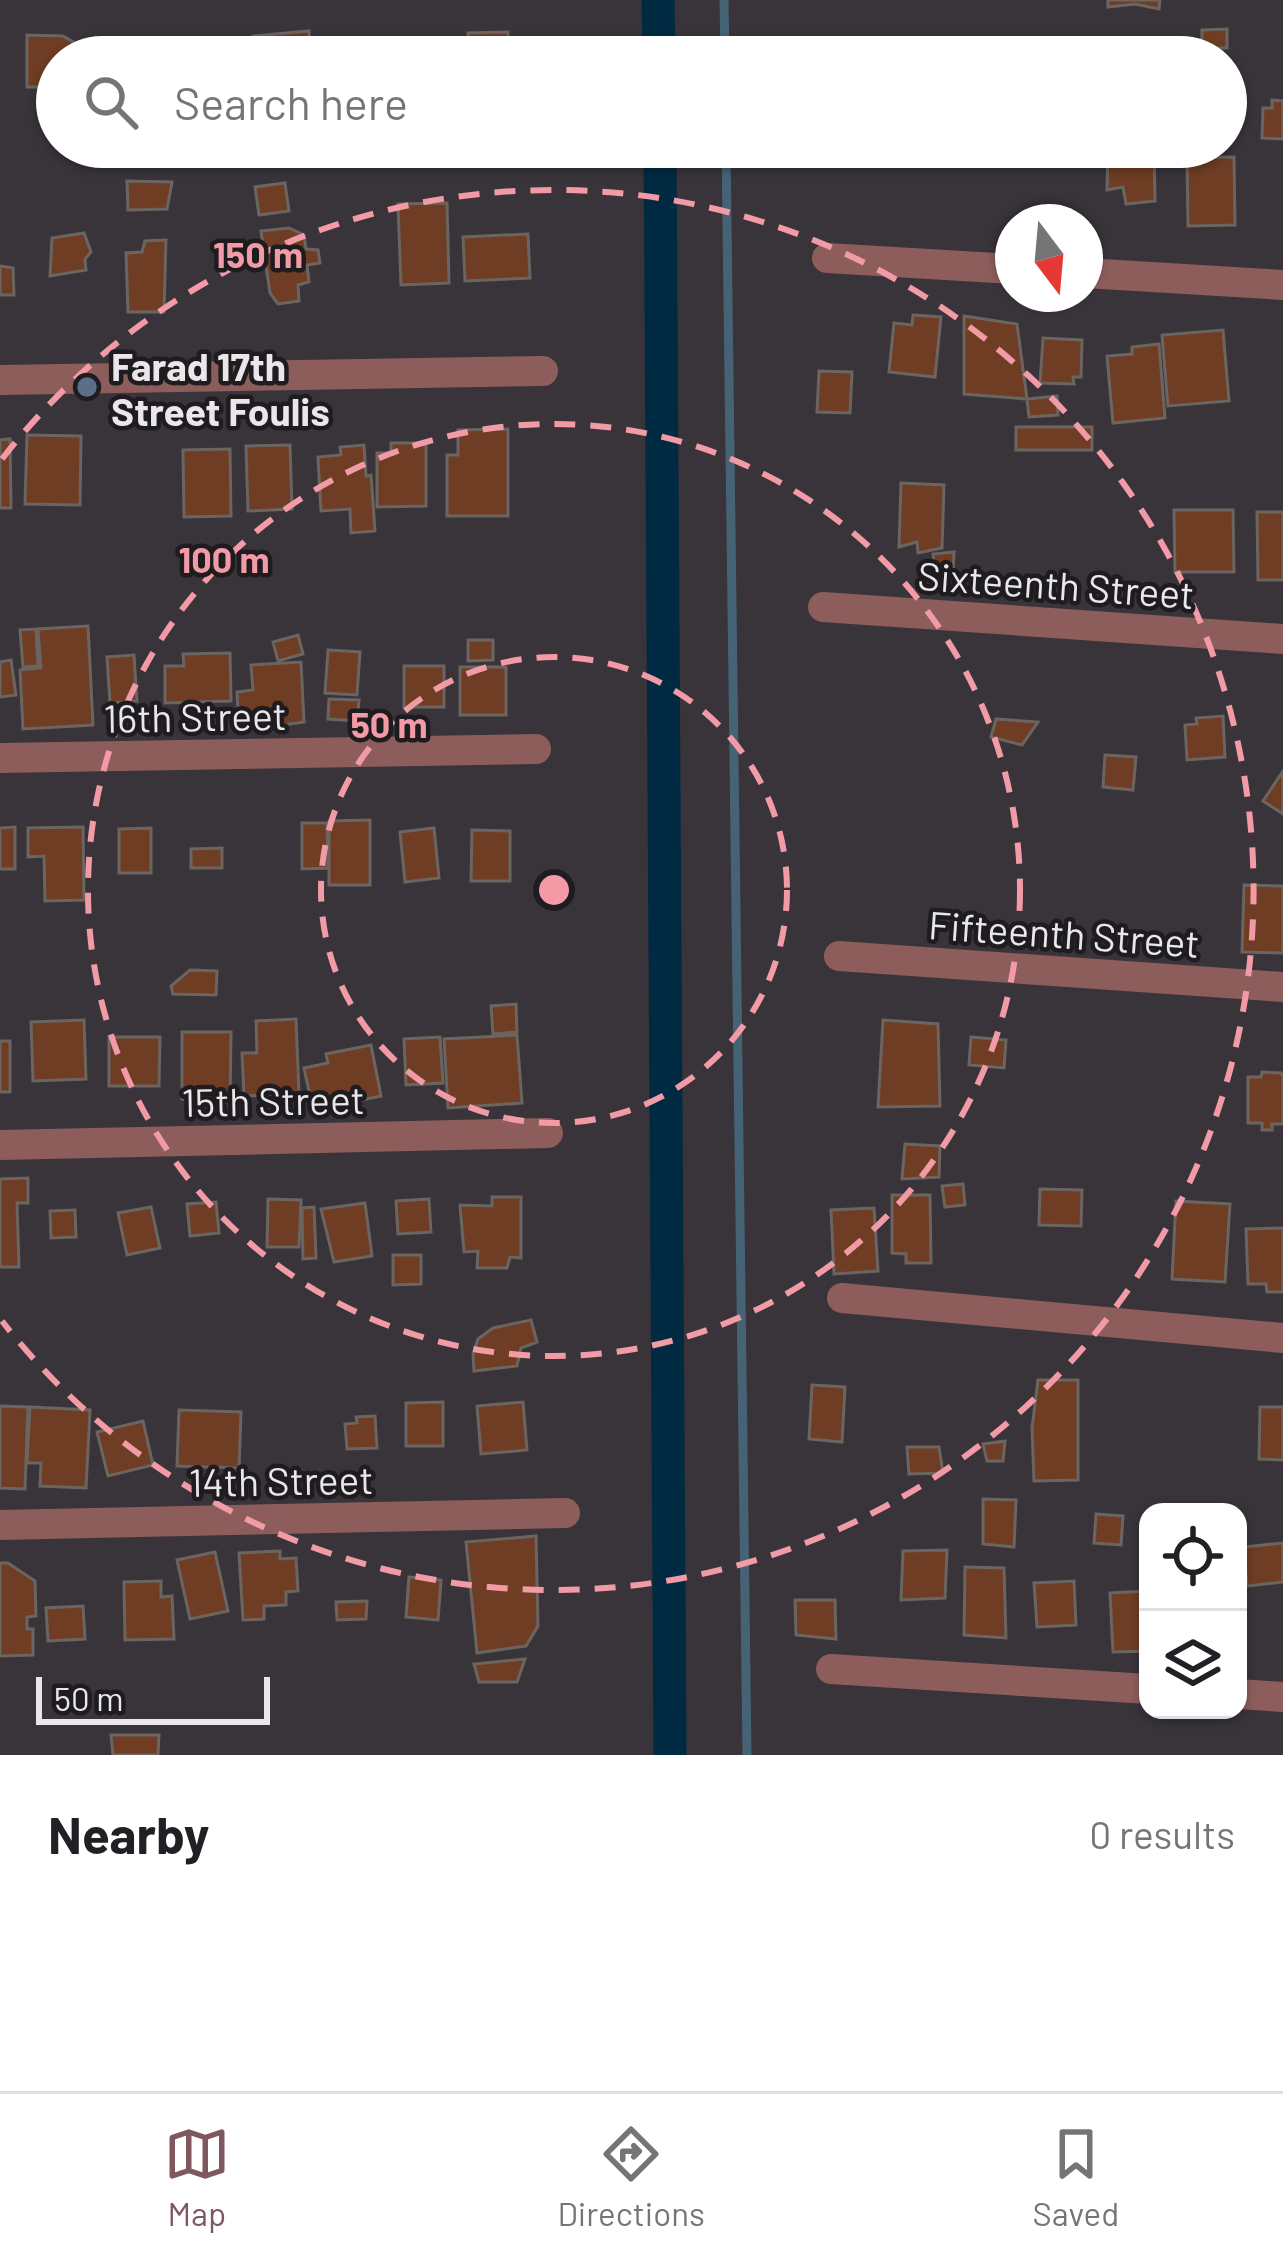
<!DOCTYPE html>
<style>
body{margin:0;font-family:Barlow,sans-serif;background:#f6f6f6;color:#202124}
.controls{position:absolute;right:36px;bottom:36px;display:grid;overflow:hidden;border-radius:24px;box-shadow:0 3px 9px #0004}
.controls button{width:108px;height:108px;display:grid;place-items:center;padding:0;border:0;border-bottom:3px solid #e0e0e0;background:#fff;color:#202124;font:60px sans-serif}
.compass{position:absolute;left:995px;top:204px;width:108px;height:108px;border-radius:50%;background:#fff;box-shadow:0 3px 9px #0004;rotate:164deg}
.scale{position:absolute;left:36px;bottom:30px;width:234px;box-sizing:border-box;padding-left:12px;border:6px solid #eae7eb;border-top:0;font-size:33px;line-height:42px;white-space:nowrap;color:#eae7eb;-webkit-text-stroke:9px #1e1c1f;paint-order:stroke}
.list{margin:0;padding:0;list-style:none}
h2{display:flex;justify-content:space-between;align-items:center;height:156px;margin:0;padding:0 48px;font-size:51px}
h2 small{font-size:39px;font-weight:400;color:#757577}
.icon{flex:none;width:66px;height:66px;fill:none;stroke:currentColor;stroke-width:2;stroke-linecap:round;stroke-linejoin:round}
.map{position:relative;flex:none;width:1283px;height:1755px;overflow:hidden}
.search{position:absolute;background:#fff;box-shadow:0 3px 9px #0004;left:36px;right:36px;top:36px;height:132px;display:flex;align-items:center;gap:30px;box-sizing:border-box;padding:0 42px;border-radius:66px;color:#757577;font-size:45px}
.sheet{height:336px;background:#fff}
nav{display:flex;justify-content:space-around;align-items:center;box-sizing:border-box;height:168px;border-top:3px solid #e0e0e0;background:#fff;font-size:33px;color:#757577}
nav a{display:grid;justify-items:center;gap:6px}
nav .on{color:#7f575f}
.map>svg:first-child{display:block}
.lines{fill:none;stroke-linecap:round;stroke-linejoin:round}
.stream{stroke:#466375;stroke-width:9}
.canal{stroke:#002a42;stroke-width:33}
.building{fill:#6e3d23;stroke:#6b6460;stroke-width:3}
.minor{stroke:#8c5d5b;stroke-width:30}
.ring{fill:none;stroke:#f39aa7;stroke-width:6;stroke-dasharray:21 15}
.service-dot{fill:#5c6f8a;stroke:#1e1c1f;stroke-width:4.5}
.labels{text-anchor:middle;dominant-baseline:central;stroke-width:9;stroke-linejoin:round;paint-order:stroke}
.poi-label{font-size:39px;font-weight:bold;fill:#eae7eb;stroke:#1e1c1f;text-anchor:start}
.street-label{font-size:39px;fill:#eae7eb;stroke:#1e1c1f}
.centre{fill:#f39aa7;stroke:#1e1c1f;stroke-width:6}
.ring-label{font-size:36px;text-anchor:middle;font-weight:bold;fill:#f39aa7;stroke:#1e1c1f;stroke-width:9;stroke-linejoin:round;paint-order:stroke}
</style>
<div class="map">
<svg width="1283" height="1755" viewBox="0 0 1283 1755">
<rect width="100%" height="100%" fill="#38343a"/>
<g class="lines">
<path class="stream" d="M724 0 725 57
M726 147 747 1755"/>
<path class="canal" d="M658 0 659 57
M660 147 670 1755"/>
</g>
<path class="building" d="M1108 0H1160L1159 9 1135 4 1108 7Z
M1227 29V48H1202V30Z
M309 31 311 57H253V36Z
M508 32V57H468V33Z
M27 35 63 36 85 49 86 57H57V87H27Z
M223 39 225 57H178V42Z
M433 41 434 57H376V43Z
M158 44 159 57H109L108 47Z
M1272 100 1283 101V139L1262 138 1263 108H1272Z
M1108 147H1154L1155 201 1126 204 1123 187 1107 190Z
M1234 157 1235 225 1188 226 1187 158Z
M127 181 172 182 167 209 128 210Z
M285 183 289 211 259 215 255 187Z
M447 203 449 283 401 285 398 204Z
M289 228 304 235 306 249 318 250 320 263 307 265 309 282 298 285 299 301 278 304 270 293 261 231Z
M84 233 91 252 85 259 86 270 50 276 52 238Z
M528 234 530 278 465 281 463 237Z
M166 240 164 312H128L126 253 142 252 145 241Z
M0 266 13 268 14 295H0Z
M913 315 941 317 935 377 889 372 894 323 912 325Z
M964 316 1017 324 1027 399 964 394Z
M1223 330 1229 401 1168 406 1162 335Z
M1043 338 1082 340 1081 377H1073L1074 384 1040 383Z
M1159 344 1165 418 1113 423 1107 356 1132 354V347Z
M819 371 852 372 850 413 817 412Z
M1057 396 1058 415 1029 417 1027 399Z
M1016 427H1092V450H1016Z
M508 429V516H447V455H458V430Z
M27 435 81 436 80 505 25 504Z
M10 439 11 508H0V440Z
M391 443H426V506L377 507V453H391Z
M290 445 292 509 248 511 246 446Z
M364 445 366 476 371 475 375 531 351 533 350 509 321 511 318 457 341 455 340 447Z
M230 449 231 516 184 517 183 450Z
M901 483 944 485 942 548 918 553 917 542 899 547Z
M1174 510H1233L1234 572H1175Z
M1257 512H1283V580H1258Z
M954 552 953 574 935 573 933 554Z
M88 626 93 725 23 729 20 670 41 668 38 629Z
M36 629 38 666 23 667 20 630Z
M298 635 303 654 278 661 273 642Z
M468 640H493V660L468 661Z
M328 650 360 652 357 695 325 693Z
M230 653 231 701 165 703V666H184L183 654Z
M134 655 137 701 110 703 107 657Z
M11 660 16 695 0 697V662Z
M301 662 304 722 239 731 237 692 253 690 251 665Z
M404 666H444V707H404Z
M460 667H506V715H460Z
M329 699 359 700 357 721 328 719Z
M1223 716 1225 757 1187 760 1185 725 1197 724 1196 718Z
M996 719 1038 722 1022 745 991 737Z
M1105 755 1136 757 1133 790 1103 787Z
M1283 771V814L1263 801Z
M370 820V885H329V821Z
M302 823H327L328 868 302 869Z
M15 827V869H0V828Z
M83 827 84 900 45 901 44 856 28 857V828Z
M151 828V873H119V829Z
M434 828 439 878 405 882 400 832Z
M472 830 510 831V881H471Z
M222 848V868H191V849Z
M1244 885 1283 886V953L1242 952Z
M190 970 217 971 216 995 173 994 171 986Z
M516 1004 517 1032 493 1034 491 1006Z
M296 1019 299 1094 244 1096 242 1053H257L256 1021Z
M84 1020 86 1079 33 1081 31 1022Z
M883 1020 938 1024 940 1106 878 1107Z
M182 1032H231L230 1103 182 1099Z
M517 1035 522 1103 448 1108 444 1039Z
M109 1037H160L159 1086H109Z
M440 1037 443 1083 406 1085 404 1039Z
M971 1037 1006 1040 1004 1068 969 1065Z
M0 1041H10V1092H0Z
M371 1045 381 1096 313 1110 304 1068 328 1063 326 1054Z
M1262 1072 1281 1073 1283 1077V1124H1272V1130H1262V1123H1248V1077H1261Z
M905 1144 940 1146 939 1177 902 1179Z
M28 1178V1203H17L19 1267H0V1179Z
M963 1184 965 1205 945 1207 942 1186Z
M1040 1189 1082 1190 1081 1226 1039 1225Z
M892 1195H930L931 1263H906V1254L892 1253Z
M492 1197H521V1258L510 1257 507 1268H477L478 1251 464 1252 460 1205 492 1206Z
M268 1199 301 1200 299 1247H267Z
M429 1199 431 1232 398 1234 396 1201Z
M1176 1201 1230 1204 1225 1282 1172 1279Z
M216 1202 219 1233 190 1236 187 1204Z
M365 1203 372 1256 334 1262 321 1209Z
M151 1207 160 1248 127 1255 118 1213Z
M314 1207 316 1258 303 1259 302 1208Z
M874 1208 878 1271 834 1274 831 1210Z
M75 1210 76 1237 51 1238 50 1211Z
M1283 1228V1292H1267L1266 1284H1248L1246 1229Z
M393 1255H421V1284L393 1285Z
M531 1320 537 1342 521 1348 517 1366 474 1371 473 1354 478 1339 493 1328Z
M1038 1380H1078V1480L1034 1481 1032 1428Z
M812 1385 845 1387 842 1442 809 1439Z
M443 1402V1446H406V1403Z
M523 1402 527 1450 481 1454 477 1406Z
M0 1406 28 1407 25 1489 0 1488Z
M30 1407 90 1410 86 1488 40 1486 41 1463H27Z
M1260 1407H1283V1460L1259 1459Z
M179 1410 241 1412 239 1468 177 1466Z
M375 1416 377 1448 347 1449 345 1424 357 1423 356 1417Z
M143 1421 153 1465 108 1476 97 1432Z
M1005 1441 1003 1461H987L983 1444Z
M907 1447H939L943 1473 909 1474Z
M983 1499 1016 1500 1014 1547 983 1544Z
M1096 1514 1123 1516 1121 1545 1094 1543Z
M536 1536 538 1626 526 1646 477 1653 466 1542Z
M1283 1543V1582L1247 1586 1244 1547Z
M947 1550 945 1598 901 1600 903 1551Z
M280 1551V1559L296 1558 298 1591 286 1592V1605L264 1606V1619L243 1620 239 1553Z
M215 1552 228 1611 190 1619 177 1560Z
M0 1563H8L35 1581 36 1616 27 1617V1629H33V1655L0 1656Z
M965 1567 1004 1568 1006 1638 964 1635Z
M409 1577 441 1580 438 1620 406 1617Z
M161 1581V1597L172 1596 174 1639 125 1640 124 1582Z
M1074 1581 1076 1625 1037 1627 1034 1583Z
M1148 1591V1651L1113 1652 1110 1593Z
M795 1600H835L836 1639 796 1635Z
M367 1601 366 1619 337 1620 336 1602Z
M83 1606 85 1639 48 1641 46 1608Z
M525 1659 517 1682H479L474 1664Z
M111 1735H159L158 1755H113Z"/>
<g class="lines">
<path class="minor" d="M827 258 1013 269
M1085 273 1283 285
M0 380 543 371
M823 607 1283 639
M0 758 536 749
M839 956 1283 987
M0 1145 548 1133
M842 1298 1283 1338
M0 1525 565 1513
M831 1669 1148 1689
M1238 1694 1283 1697"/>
</g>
<g class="ring">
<circle cx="554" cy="890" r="233"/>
<circle cx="554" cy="890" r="466"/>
<path d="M2 459A700 700 0 1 1 2 1321"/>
</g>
<circle class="service-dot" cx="87" cy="387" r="12"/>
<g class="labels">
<g class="poi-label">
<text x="111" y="365">Farad 17th<tspan x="111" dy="45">Street Foulis</tspan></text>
</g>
<g class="street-label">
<text transform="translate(1056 584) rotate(4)">Sixteenth Street</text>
<text transform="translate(195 716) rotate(-1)">16th Street</text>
<text transform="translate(1064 933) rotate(4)">Fifteenth Street</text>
<text transform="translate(273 1100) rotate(-1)">15th Street</text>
<text transform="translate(281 1480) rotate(-1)">14th Street</text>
</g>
</g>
<circle cx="554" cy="890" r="18" class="centre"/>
<g class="ring-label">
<text x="258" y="268">150 m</text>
<text x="224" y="573">100 m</text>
<text x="389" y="738">50 m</text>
</g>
</svg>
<div class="controls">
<button><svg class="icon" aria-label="locate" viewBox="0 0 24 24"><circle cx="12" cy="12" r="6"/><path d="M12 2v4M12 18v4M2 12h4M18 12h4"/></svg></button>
<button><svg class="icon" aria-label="layers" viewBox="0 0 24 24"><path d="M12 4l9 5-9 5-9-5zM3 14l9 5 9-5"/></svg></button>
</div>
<svg class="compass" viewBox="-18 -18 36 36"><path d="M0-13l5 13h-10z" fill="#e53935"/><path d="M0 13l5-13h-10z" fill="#757577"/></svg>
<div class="scale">50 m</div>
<div class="search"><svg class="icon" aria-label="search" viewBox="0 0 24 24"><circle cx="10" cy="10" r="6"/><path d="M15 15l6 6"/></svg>Search here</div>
</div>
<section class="sheet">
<h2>Nearby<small>0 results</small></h2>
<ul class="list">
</ul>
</section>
<nav>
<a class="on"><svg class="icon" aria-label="map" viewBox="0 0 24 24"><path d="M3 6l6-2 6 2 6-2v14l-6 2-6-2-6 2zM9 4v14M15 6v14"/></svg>Map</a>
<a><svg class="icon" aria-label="directions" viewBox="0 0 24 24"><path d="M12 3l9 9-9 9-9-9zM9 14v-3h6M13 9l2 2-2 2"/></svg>Directions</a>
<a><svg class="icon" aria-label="saved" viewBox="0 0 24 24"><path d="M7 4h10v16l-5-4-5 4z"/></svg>Saved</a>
</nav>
